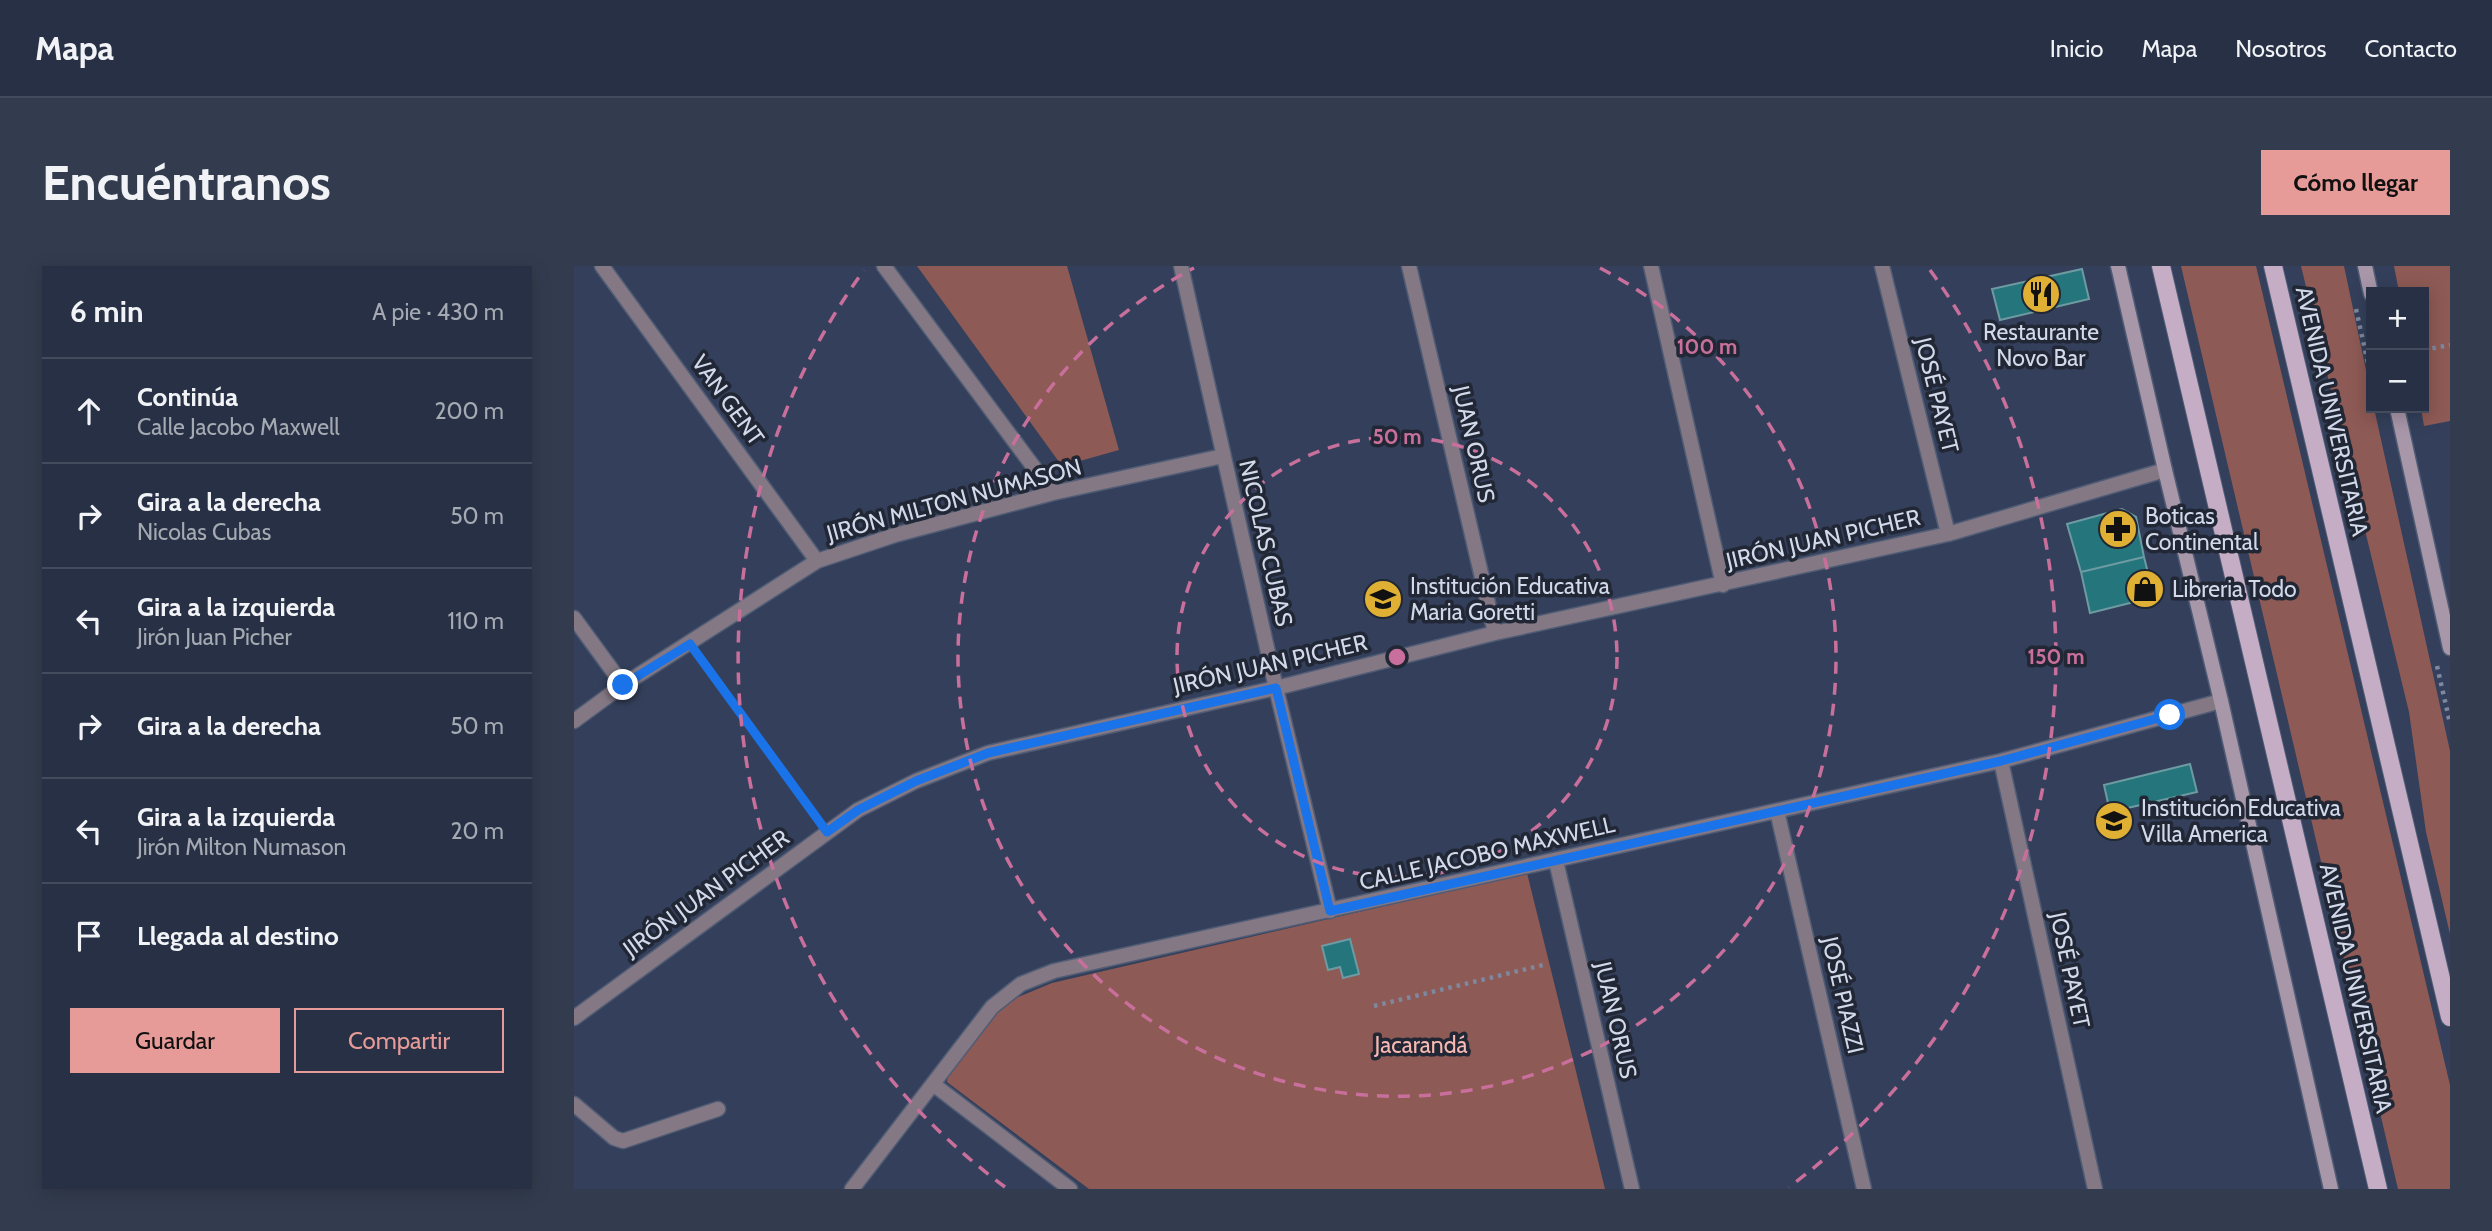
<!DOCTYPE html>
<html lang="es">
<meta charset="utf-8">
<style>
body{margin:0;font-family:Cabin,sans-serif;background:#333c4f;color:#f1f3f6}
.controls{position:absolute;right:21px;top:21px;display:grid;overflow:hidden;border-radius:0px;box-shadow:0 4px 18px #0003}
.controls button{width:63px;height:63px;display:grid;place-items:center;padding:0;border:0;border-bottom:2px solid #434b5d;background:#273044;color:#f1f3f6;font:35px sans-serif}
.stop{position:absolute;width:21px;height:21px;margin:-16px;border:5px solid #1a73e8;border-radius:50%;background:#fff}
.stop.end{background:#1a73e8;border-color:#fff;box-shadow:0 2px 7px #0008}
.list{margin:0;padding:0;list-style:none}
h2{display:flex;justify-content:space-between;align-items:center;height:91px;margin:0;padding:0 28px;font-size:30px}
h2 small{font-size:23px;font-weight:400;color:#a4a9b2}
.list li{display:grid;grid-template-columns:46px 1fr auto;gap:21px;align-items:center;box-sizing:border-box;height:105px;padding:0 28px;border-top:2px solid #434b5d}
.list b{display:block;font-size:26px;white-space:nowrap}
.list p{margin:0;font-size:23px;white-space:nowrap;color:#a4a9b2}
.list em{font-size:23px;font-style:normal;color:#a4a9b2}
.actions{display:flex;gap:14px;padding:21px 28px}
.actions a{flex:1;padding:16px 0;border:2px solid #e69b98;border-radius:0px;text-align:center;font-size:24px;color:#e69b98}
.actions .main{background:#e69b98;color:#111}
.icon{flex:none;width:38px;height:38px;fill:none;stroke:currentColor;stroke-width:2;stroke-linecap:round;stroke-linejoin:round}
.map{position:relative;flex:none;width:1876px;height:923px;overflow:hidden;border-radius:0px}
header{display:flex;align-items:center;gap:42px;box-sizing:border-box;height:98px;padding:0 35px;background:#273044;border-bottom:2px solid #434b5d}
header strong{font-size:33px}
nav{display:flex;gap:38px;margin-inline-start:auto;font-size:24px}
.intro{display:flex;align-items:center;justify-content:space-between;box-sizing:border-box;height:168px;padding:0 42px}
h1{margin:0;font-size:49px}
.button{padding:18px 32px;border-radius:0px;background:#e69b98;color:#111;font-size:24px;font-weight:700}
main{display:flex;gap:42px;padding:0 42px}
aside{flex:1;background:#273044;border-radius:0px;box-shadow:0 4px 18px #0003}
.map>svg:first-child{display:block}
.green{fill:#8e5a55}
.building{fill:#25757d;stroke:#6d9ba1;stroke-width:2}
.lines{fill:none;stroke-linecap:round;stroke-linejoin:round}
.minor-casing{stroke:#505c75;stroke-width:17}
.secondary-casing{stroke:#505c75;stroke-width:17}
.primary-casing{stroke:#505c75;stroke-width:20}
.path{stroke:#7e889e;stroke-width:4.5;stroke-dasharray:3.5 5;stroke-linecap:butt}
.minor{stroke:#837883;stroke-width:14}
.secondary{stroke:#a896a9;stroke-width:14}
.primary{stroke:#c5adc5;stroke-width:18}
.route{stroke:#1a73e8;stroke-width:9}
.ring{fill:none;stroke:#c96f9b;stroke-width:3.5;stroke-dasharray:12 9}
.labels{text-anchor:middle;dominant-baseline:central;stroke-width:7;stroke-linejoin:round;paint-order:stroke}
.poi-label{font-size:23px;fill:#d1d9ea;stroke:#212734;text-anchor:start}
.street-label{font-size:23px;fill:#d1d9ea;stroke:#212734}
.park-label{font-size:23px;fill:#f9b9b2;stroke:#212734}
.centre{fill:#c96f9b;stroke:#212734;stroke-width:3.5}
.ring-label{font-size:21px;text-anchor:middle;font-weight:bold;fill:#c96f9b;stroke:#212734;stroke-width:7;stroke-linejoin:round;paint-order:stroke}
</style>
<header>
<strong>Mapa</strong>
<nav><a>Inicio</a><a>Mapa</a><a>Nosotros</a><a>Contacto</a></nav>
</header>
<div class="intro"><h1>Encuéntranos</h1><a class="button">Cómo llegar</a></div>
<main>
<aside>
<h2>6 min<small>A pie · 430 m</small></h2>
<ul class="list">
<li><svg class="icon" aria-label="ahead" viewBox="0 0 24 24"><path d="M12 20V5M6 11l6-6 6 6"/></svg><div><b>Continúa</b><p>Calle Jacobo Maxwell</p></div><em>200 m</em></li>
<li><svg class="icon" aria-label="right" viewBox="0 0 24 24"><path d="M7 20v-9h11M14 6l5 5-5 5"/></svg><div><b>Gira a la derecha</b><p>Nicolas Cubas</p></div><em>50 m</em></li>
<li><svg class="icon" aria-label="left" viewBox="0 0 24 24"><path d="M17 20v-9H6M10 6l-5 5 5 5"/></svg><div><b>Gira a la izquierda</b><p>Jirón Juan Picher</p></div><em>110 m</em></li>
<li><svg class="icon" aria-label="right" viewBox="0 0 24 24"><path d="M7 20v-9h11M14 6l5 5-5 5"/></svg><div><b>Gira a la derecha</b></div><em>50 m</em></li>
<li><svg class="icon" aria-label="left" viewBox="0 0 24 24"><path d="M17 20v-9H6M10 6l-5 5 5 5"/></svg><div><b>Gira a la izquierda</b><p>Jirón Milton Numason</p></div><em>20 m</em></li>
<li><svg class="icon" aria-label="arrive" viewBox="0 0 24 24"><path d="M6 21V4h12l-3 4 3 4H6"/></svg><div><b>Llegada al destino</b></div></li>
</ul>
<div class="actions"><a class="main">Guardar</a><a>Compartir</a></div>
</aside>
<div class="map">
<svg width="1876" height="923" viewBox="0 0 1876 923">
<rect width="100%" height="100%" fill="#34405b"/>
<path class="green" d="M343 0H493L545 184 488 200Z
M1607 0H1682L1876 819V923H1824Z
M1727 0H1770L1797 128V142H1800L1876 485V668L1852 566 1835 446Z
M1820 0H1876V155L1850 160 1847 142H1850V26H1825Z
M953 607 1031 923H515L373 816 375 802 428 738 478 717Z"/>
<path class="building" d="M1508 3 1515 33 1426 54 1418 23Z
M1548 243 1562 251 1570 291 1507 306 1493 258Z
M1570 291 1580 331 1516 347 1507 306Z
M1616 498 1623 526 1536 546 1530 519Z
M776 673 785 708 769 712 766 701 754 704 748 680Z"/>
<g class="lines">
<defs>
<path id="minor" d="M28 0 243 295
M310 0 479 227
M607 0 702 422 756 645
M835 0 921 367
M1077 0 1149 319
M1308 0 1374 268
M0 352 49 419
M0 455 49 419 243 295 321 269 479 227 649 190
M1427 495 1521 923
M1203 545 1290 923
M982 595 1058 923
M0 752 284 544 342 515 414 487 702 422 921 367 1374 268 1591 204
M359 818 496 923
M0 838 40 872 49 875 144 843
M278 923 418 741 447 718 480 705 1427 495 1647 435"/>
<path id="secondary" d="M1544 0 1591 204 1647 435 1757 923
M1791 0 1797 28
M1823 142 1876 382"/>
<path id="primary" d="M1587 0 1804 923
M1699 0 1876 751"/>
</defs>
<use href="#minor" class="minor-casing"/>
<use href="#secondary" class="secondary-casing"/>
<use href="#primary" class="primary-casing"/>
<path class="path" d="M1782 43 1797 111
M1850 84 1876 79
M126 393 241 550
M1863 400 1876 457
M800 740 969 699"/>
<use href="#minor" class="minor"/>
<use href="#secondary" class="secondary"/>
<use href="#primary" class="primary"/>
</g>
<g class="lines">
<path class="route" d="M49 419 116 378 253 566 284 544 342 515 414 487 702 422 756 645 1427 495 1596 449"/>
</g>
<g class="ring">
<circle cx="823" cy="391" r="220"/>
<path d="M1026 2A439 439 0 1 1 620 2"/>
<path d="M431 921A659 659 0 0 1 290 4M1356 4A659 659 0 0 1 1215 921"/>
</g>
<defs>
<symbol id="restaurant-disc" viewBox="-11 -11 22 22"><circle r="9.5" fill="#e0b034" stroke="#212734"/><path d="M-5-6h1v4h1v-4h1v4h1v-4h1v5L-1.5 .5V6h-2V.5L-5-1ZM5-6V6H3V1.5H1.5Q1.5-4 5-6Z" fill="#111"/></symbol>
<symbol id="pharmacy-disc" viewBox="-11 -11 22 22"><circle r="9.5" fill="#e0b034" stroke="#212734"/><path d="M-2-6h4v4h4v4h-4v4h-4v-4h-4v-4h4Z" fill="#111"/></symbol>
<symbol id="shop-disc" viewBox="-11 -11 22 22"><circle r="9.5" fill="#e0b034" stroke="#212734"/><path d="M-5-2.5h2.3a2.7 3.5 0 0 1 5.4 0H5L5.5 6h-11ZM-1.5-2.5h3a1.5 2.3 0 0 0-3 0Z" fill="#111"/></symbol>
<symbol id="school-disc" viewBox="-11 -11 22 22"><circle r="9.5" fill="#e0b034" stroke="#212734"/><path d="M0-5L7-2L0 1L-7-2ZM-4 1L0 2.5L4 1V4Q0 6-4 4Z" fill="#111"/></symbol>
</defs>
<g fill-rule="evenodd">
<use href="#restaurant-disc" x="1445" y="6" width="44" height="44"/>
<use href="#pharmacy-disc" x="1522" y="241" width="44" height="44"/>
<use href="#shop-disc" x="1549" y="301" width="44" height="44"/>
<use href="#school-disc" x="787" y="311" width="44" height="44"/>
<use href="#school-disc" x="1518" y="533" width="44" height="44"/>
</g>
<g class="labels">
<g class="poi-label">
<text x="1467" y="66" text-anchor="middle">Restaurante<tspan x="1467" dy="26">Novo Bar</tspan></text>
<text x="1571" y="250">Boticas<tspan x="1571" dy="26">Continental</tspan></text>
<text x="836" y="320">Institución Educativa<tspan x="836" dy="26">Maria Goretti</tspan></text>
<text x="1598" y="323">Libreria Todo</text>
<text x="1567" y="542">Institución Educativa<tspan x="1567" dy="26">Villa America</tspan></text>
</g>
<g class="street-label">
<text transform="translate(1363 129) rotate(76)">JOSÉ PAYET</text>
<text transform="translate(154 134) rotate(54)">VAN GENT</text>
<text transform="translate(1758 145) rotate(77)">AVENIDA UNIVERSITARIA</text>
<text transform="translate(900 178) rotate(77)">JUAN ORUS</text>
<text transform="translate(380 234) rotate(-15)">JIRÓN MILTON NUMASON</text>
<text transform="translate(1249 273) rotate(-13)">JIRÓN JUAN PICHER</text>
<text transform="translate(692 277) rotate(77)">NICOLAS CUBAS</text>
<text transform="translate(696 398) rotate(-13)">JIRÓN JUAN PICHER</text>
<text transform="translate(913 587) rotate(-13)">CALLE JACOBO MAXWELL</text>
<text transform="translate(132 627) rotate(-36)">JIRÓN JUAN PICHER</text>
<text transform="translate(1496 704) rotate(78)">JOSÉ PAYET</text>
<text transform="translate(1782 722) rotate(77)">AVENIDA UNIVERSITARIA</text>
<text transform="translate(1269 729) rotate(77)">JOSÉ PIAZZI</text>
<text transform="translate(1042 754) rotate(77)">JUAN ORUS</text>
</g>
<g class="park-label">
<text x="847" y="779">Jacarandá</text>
</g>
</g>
<circle cx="823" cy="391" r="10" class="centre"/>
<g class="ring-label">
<text x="1133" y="88">100 m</text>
<text x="823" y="178">50 m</text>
<text x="1482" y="398">150 m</text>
</g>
</svg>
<div class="controls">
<button>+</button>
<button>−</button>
</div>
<div class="stop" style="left:1596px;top:449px"></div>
<div class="stop end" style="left:49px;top:419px"></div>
</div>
</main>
